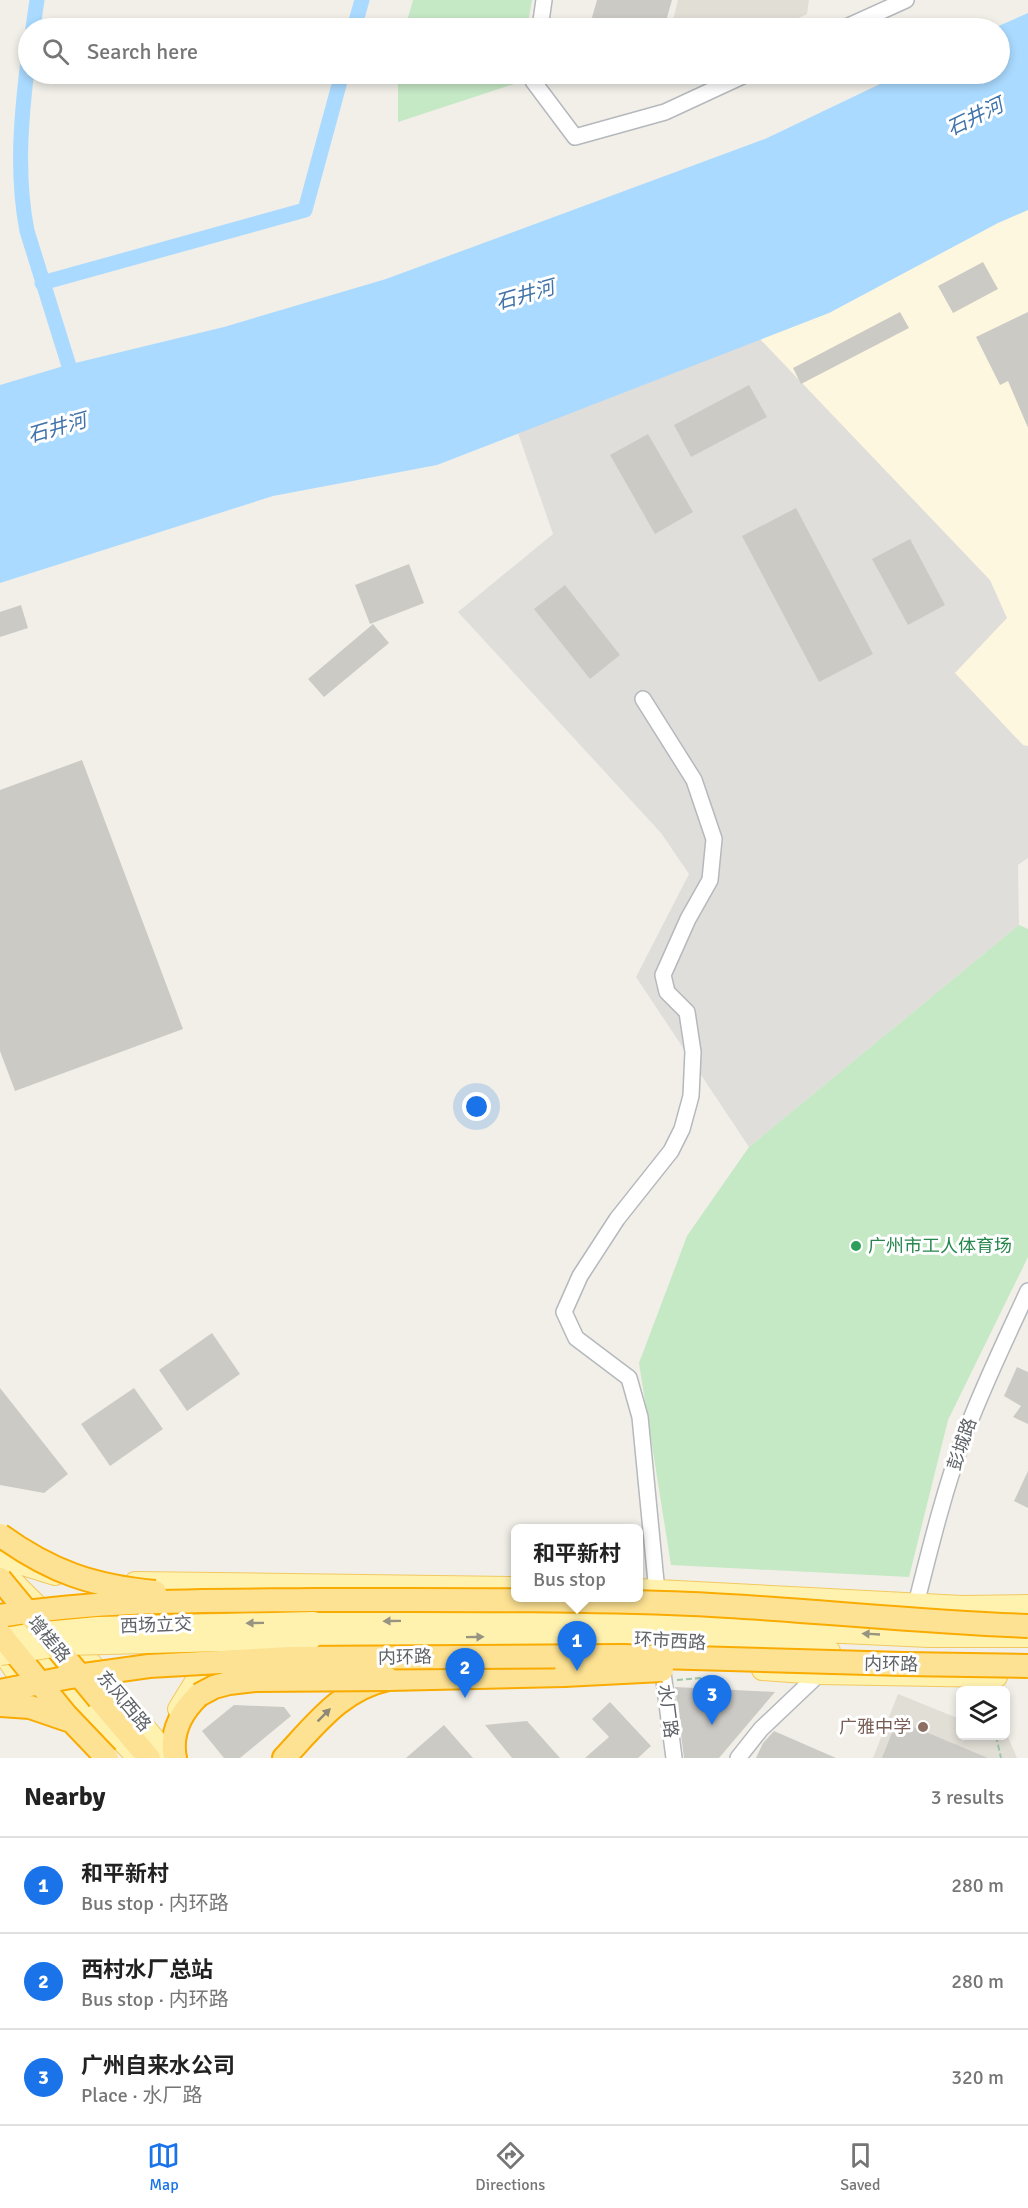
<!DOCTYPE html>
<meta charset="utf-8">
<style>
body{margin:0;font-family:Signika,"Noto Sans SC",sans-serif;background:#f6f6f6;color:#222}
.controls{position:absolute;right:18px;bottom:18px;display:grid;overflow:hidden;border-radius:9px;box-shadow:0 3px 9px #0003}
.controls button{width:54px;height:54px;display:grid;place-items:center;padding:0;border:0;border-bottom:2px solid #e0e0e0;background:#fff;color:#222;font:30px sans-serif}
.you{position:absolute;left:477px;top:1107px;width:21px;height:21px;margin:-15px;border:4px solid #fff;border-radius:50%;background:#1a73e8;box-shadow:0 0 0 9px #1a73e833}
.badge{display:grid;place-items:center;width:39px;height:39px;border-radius:50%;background:#1a73e8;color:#fff;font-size:20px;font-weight:700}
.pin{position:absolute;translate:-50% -50px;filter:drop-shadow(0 2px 3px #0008)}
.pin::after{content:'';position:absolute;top:32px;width:21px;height:18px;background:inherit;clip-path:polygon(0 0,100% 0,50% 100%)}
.popup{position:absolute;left:511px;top:1524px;width:132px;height:78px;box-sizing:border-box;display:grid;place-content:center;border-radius:9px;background:#fff;filter:drop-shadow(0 2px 4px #0005);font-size:20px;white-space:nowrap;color:#767676}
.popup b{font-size:22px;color:#222}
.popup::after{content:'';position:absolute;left:50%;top:100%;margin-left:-12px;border:12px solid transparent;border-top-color:#fff}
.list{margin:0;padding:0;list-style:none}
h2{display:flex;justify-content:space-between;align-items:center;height:78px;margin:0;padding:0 24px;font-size:26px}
h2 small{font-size:20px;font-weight:400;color:#767676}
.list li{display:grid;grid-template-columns:39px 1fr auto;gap:18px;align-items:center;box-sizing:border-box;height:96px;padding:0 24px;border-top:2px solid #e0e0e0}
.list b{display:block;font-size:22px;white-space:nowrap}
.list p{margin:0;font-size:20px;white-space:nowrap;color:#767676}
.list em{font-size:20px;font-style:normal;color:#767676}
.icon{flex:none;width:33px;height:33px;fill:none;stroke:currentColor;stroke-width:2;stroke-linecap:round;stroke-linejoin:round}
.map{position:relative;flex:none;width:1028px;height:1758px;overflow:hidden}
.search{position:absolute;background:#fff;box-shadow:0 3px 9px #0003;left:18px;right:18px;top:18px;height:66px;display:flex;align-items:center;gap:15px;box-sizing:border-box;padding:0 21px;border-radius:33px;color:#767676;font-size:22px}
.sheet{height:366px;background:#fff}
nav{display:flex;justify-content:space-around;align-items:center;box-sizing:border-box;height:84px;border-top:2px solid #e0e0e0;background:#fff;font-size:16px;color:#767676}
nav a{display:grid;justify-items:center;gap:3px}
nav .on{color:#1a73e8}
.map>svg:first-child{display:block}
.commercial{fill:#fef7e0}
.industrial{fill:#e0deda}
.education{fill:#e1ded6}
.green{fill:#c5e8c5}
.water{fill:#aadaff}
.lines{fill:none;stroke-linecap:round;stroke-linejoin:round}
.canal{stroke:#aadaff;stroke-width:15}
.building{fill:#cccac5}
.minor-casing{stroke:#b5b8bc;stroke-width:18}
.major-casing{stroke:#f2c960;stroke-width:22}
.highway-casing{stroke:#f9ab00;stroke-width:26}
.path{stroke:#9cc7a9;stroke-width:2;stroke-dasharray:6 3;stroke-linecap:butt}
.minor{stroke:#fff;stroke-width:15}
.major{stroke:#fff2af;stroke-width:20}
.highway{stroke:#fde293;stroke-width:22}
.major-bridge-casing{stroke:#f2c960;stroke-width:22;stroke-linecap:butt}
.highway-bridge-casing{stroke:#f9ab00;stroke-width:26;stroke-linecap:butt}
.path-bridge{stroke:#9cc7a9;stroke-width:2;stroke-dasharray:6 3;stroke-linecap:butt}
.major-bridge{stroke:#fff2af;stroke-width:20}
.highway-bridge{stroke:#fde293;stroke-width:22}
.oneway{fill:#979581}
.oneway2{fill:#8e8975}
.leisure-dot{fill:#2e9e5b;stroke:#fff;stroke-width:2}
.education-dot{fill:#8d6e63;stroke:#fff;stroke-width:2}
.labels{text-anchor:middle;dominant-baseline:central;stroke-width:6;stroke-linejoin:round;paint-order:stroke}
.leisure-label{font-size:18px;fill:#27864d;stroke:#fff;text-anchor:start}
.street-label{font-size:18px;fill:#5f6368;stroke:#fff}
.education-label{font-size:18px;fill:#785e54;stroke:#fff;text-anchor:end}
.water-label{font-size:20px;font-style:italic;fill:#4174aa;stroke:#fff}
</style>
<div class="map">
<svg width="1028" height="1758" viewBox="0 0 1028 1758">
<rect width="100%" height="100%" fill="#f1efe8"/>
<path class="commercial" d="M1028 210V746H1023L954 673 1007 618 760 339 829 313 998 223Z"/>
<path class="industrial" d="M760 339 990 580 1007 618 955 673 1023 745 1028 746V858L1018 865 1019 925 749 1147 636 977 689 874 661 833 458 612 553 534 518 433Z"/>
<path class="education" d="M678 0H809L807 14 777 28H671Z
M898 1694 960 1719V1736H1003L1008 1737 1017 1758H873Z"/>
<path class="green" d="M413 0H532L527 28H405Z
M398 74H518L517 83 398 122Z
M1019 925 1028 929V1257L948 1420 909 1577 671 1565 639 1363 687 1236 749 1147Z"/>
<path class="water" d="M1028 13V210L998 223 829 313 437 465 273 496 0 583V385L67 365 224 327 386 279 765 139 901 74H1000V28H994Z"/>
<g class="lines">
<path class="canal" d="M33 28 37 0
M354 28 362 0
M28 61C21 118 16 174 27 231L74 382
M42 283 305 210 342 74"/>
</g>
<path class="building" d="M597 0H672L664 28H589Z
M983 262 998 289 953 313 938 286Z
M900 312 909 328 801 384 793 368Z
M1028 312V428L1008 381 1000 385 976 337Z
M749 385 767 417 691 457 674 425Z
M648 434 693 512 655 534 610 455Z
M796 508 873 654 819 682 742 536Z
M910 539 945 605 908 625 872 559Z
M409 564 424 603 370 624 355 585Z
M565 585 620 655 590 679 534 609Z
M21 605 28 628 0 637V612Z
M373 624 389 643 324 697 308 679Z
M82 760 183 1029 15 1091 0 1051V790Z
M212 1333 240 1374 187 1411 159 1370Z
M1017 1367 1028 1372V1424L1013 1417 1021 1406 1004 1396Z
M0 1388 68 1474 44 1493 0 1485Z
M134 1388 163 1429 110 1466 81 1424Z
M1028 1471V1508L1014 1501Z
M675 1687 775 1692 719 1758H684Z
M610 1702 651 1746 638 1758H585L609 1737 592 1719Z
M234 1705 284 1707 291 1716 240 1758H224L202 1731Z
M897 1720 988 1758H882Z
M527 1721 560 1758H512L485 1725Z
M444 1725 473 1758H406Z
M774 1731 836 1758H756L763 1743Z"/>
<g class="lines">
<defs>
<path id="minor" d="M540 28 544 0
M844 28 906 0
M534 74 533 81 575 137 665 112 747 74
M643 699 694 780 714 839 710 880 688 919 663 975 667 992 687 1012 693 1052 691 1096 682 1129 671 1151 617 1219 580 1276 564 1312 576 1338 629 1378 640 1417 660 1623
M916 1604C930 1549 943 1495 962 1442 981 1390 1005 1341 1028 1291
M662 1665 674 1758
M738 1758 761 1729 819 1674"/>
<path id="major" d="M0 1558 55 1575
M7 1575 70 1638 171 1758
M135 1582 516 1587
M638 1589 962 1606 1028 1605
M314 1622 569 1620 929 1637H1028
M311 1639 552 1636 615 1638 830 1651
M22 1640 136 1756
M0 1649 14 1670 37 1695
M76 1662C71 1689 80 1712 89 1738
M762 1670 819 1674 997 1677
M178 1709 194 1683 208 1667"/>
<path id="highway" d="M99 1699 149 1758
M175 1758C170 1733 181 1712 199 1695
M284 1758C315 1725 341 1689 388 1679L564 1675"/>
</defs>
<use href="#minor" class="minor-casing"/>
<use href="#major" class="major-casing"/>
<use href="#highway" class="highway-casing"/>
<path class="path" d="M996 1736 1001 1758"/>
<use href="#minor" class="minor"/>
<use href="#major" class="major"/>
<use href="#highway" class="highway"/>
<defs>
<path id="major-bridge" d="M0 1639 34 1633 98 1627 314 1622
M0 1655 66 1645 311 1639"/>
<path id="highway-bridge" d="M0 1535C51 1572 93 1586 155 1592
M0 1579 99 1699
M0 1616C104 1599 210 1601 315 1600 441 1600 567 1599 692 1604 804 1609 916 1622 1028 1626
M0 1634 65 1714 107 1758
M564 1675 662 1670
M0 1691 70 1677 149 1666 291 1658 623 1656 903 1664 1028 1666
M199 1695 214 1687 229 1683 255 1680 388 1679
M0 1705 30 1707 68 1720"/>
</defs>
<use href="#major-bridge" class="major-bridge-casing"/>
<use href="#highway-bridge" class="highway-bridge-casing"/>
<path class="path-bridge" d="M677 1680 701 1678"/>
<use href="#major-bridge" class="major-bridge"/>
<use href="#highway-bridge" class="highway-bridge"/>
</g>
<defs><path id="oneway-solid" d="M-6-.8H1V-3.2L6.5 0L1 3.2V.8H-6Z" transform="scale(1.5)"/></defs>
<g class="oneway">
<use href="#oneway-solid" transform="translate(392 1621) rotate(179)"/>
<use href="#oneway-solid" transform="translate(255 1623) rotate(179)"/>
<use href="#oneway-solid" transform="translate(871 1634) rotate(-177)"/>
<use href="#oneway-solid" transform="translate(475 1637) rotate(-1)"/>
</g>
<use class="oneway2" href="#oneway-solid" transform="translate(324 1715) rotate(-45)"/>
<circle class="leisure-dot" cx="856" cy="1246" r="6"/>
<circle class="education-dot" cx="923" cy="1727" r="6"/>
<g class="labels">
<g class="leisure-label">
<text x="868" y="1246">广州市工人体育场</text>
</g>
<g class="street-label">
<text transform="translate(962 1444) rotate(-71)">彭城路</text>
<text transform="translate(156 1625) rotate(-2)">西场立交</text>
<text transform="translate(49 1639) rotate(50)">增槎路</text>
<text transform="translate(670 1641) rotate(3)">环市西路</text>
<text transform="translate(405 1657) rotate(-1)">内环路</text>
<text transform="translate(891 1664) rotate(1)">内环路</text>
<text transform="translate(124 1701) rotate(50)">东风西路</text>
<text transform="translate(668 1711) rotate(83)">水厂路</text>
</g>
<g class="education-label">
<text x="911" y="1727">广雅中学</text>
</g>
<g class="water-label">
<text transform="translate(975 117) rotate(-26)">石井河</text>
<text transform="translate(525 295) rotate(-16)">石井河</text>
<text transform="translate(57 428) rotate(-16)">石井河</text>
</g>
</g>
</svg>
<div class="controls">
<button><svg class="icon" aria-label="layers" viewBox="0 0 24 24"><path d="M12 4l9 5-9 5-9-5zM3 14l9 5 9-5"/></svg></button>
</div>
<div class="you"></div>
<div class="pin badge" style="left:577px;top:1671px">1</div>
<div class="popup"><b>和平新村</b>Bus stop</div>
<div class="pin badge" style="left:465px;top:1698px">2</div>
<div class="pin badge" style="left:712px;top:1725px">3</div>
<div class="search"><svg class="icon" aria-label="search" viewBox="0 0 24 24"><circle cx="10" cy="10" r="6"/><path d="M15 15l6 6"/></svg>Search here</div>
</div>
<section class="sheet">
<h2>Nearby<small>3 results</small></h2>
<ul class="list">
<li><span class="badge">1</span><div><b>和平新村</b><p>Bus stop · 内环路</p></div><em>280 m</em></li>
<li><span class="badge">2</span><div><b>西村水厂总站</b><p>Bus stop · 内环路</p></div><em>280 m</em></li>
<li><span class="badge">3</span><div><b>广州自来水公司</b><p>Place · 水厂路</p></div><em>320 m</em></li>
</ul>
</section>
<nav>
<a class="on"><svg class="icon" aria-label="map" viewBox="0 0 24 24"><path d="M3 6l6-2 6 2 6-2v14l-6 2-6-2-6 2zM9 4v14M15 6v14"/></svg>Map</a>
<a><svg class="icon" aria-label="directions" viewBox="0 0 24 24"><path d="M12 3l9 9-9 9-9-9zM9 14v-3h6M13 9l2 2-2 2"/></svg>Directions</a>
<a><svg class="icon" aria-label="saved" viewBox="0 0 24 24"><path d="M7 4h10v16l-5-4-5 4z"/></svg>Saved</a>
</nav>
